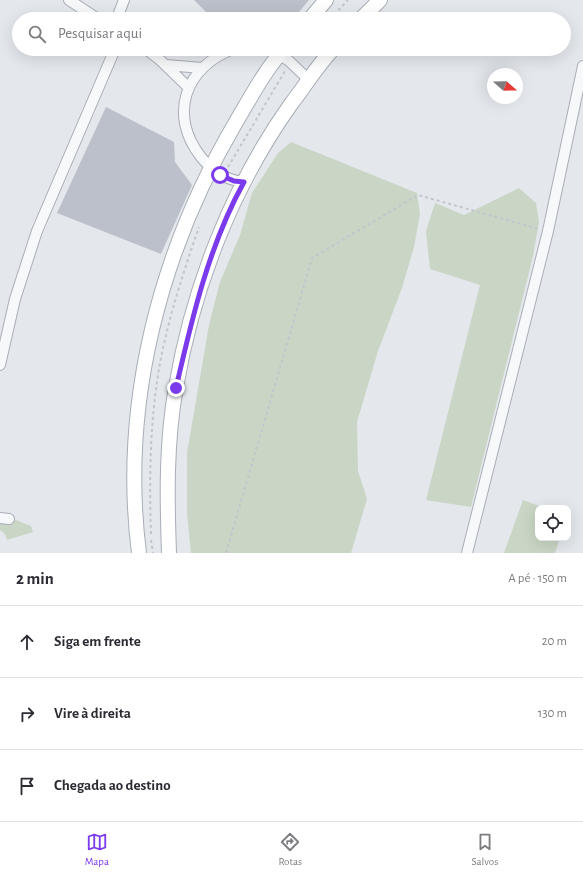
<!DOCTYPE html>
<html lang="pt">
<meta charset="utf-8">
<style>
body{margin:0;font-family:"Alegreya Sans",sans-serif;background:#f2f2f3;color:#2b2b33}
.controls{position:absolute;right:12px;bottom:12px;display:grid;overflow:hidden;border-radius:8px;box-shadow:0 4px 16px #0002}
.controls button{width:36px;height:36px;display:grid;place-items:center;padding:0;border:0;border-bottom:1px solid #e1e1e2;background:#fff;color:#2b2b33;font:20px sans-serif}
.compass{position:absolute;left:487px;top:68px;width:36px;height:36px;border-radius:50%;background:#fff;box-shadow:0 4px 16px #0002;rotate:110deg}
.stop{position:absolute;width:12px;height:12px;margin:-9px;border:3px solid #7c3aed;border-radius:50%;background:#fff}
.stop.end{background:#7c3aed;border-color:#fff;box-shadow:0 1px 4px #0008}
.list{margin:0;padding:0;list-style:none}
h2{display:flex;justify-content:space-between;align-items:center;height:52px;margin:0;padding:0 16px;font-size:17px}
h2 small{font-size:13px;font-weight:400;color:#7c7c81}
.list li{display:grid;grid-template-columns:26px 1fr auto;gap:12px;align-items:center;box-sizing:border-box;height:72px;padding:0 16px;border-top:1px solid #e1e1e2}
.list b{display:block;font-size:15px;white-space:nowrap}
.list em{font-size:13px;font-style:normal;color:#7c7c81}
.icon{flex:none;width:22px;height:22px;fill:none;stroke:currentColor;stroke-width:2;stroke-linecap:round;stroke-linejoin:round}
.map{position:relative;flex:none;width:583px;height:553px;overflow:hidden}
.search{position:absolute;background:#fff;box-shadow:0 4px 16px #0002;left:12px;right:12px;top:12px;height:44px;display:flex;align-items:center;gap:10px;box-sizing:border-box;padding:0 14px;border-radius:22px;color:#7c7c81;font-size:15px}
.sheet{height:268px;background:#fff}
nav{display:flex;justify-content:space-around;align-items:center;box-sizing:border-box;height:56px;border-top:1px solid #e1e1e2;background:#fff;font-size:11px;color:#7c7c81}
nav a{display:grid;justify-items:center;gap:2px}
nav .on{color:#7c3aed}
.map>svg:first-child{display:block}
.green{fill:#c9d6c5}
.building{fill:#bbc0ca}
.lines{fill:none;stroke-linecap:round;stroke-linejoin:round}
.street-casing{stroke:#a9aeb7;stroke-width:12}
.secondary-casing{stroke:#a9aeb7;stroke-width:16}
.path{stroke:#c2c5cb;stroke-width:2;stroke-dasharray:3 3;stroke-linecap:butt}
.street{stroke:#f7f8fa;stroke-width:10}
.secondary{stroke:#fff;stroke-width:14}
.route{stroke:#7c3aed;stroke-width:5}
</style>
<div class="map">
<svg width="583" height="553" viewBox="0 0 583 553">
<rect width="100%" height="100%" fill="#e4e7ec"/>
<path class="green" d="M291 142 417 193 420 214 414 247 402 288 378 351 357 422 358 471 367 499 351 553H191L187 512V453L209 325 220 282 240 235 252 193 278 153Z
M519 188 536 203 539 222 533 256 471 507 426 500 480 285 430 269 426 231 435 203 464 215Z
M523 500 544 508H538V538H560L555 553H504Z
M0 520H16L31 526 33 532 7 540 5 534 0 530Z"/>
<path class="building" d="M194 0H309L293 19H213Z
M106 107 174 142 175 162 192 185 161 254 57 213Z"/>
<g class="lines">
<defs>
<path id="street" d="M69 0 98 19
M117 18 124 0
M146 49 159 59 189 88
M233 49C185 67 168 115 201 157 212 171 225 180 244 182
M268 49 288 60 309 80
M166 65 202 68
M0 365 15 299 37 231 115 49
M0 518 9 519
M467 553 548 231 583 66"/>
<path id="secondary" d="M310 19 326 0
M361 19 380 0
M139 553C120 404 160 251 236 122 251 97 265 70 284 49
M169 553C167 498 166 442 176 387 193 287 232 187 291 104 305 86 317 66 333 49"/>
</defs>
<use href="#street" class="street-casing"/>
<use href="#secondary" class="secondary-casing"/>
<path class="path" d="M330 19 348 0
M298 55 303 49
M228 167 285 71
M151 534C149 476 150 415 161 358 170 313 184 270 199 227
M151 540 153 553
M226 553 312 258 418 195 539 229"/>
<use href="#street" class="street"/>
<use href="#secondary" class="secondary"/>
</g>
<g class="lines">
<path class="route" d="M176 388C192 318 209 245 244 182L234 181 220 175"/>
</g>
</svg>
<div class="controls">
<button><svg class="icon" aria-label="locate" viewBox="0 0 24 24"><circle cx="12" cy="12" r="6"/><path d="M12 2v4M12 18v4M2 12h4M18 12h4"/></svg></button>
</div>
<svg class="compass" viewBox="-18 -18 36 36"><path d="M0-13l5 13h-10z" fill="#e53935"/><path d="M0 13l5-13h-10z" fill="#7c7c81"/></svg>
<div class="stop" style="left:220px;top:175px"></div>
<div class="stop end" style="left:176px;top:388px"></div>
<div class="search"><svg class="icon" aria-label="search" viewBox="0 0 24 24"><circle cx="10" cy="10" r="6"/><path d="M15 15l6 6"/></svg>Pesquisar aqui</div>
</div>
<section class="sheet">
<h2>2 min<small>A pé · 150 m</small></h2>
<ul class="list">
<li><svg class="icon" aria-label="ahead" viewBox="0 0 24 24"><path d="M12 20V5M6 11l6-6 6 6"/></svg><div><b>Siga em frente</b></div><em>20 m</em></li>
<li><svg class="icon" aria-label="right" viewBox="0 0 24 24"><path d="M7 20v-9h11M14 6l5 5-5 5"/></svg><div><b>Vire à direita</b></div><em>130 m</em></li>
<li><svg class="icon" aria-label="arrive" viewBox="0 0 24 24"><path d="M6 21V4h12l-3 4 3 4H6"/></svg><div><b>Chegada ao destino</b></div></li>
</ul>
</section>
<nav>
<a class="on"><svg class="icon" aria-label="map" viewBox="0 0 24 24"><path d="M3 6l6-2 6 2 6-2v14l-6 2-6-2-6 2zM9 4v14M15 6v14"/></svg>Mapa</a>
<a><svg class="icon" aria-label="directions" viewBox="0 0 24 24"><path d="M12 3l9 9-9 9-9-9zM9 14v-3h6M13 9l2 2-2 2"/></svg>Rotas</a>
<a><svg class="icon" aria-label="saved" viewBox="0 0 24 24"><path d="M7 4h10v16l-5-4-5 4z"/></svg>Salvos</a>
</nav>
